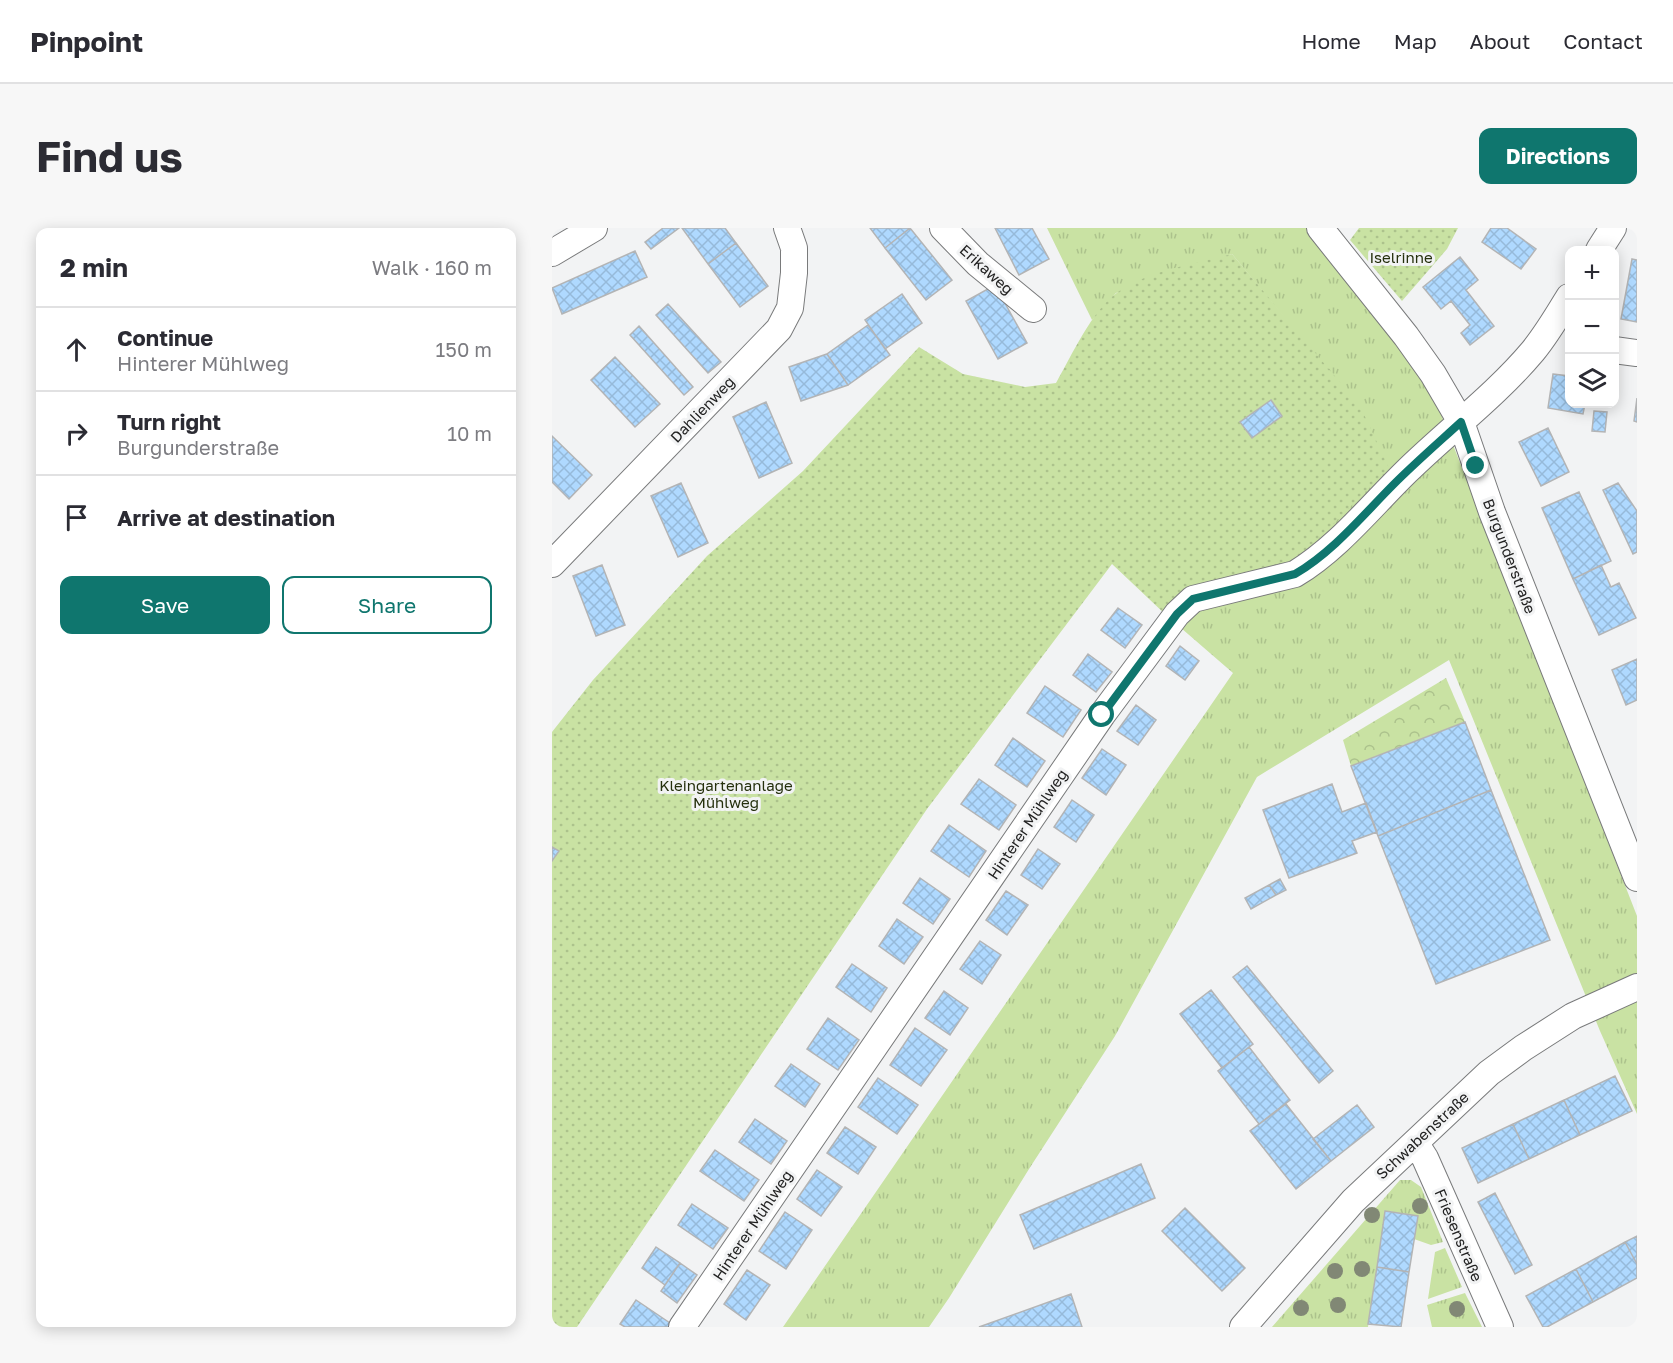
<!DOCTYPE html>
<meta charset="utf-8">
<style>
body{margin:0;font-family:"Golos Text",sans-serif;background:#f7f7f7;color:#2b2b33}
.controls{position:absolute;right:18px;top:18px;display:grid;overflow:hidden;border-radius:12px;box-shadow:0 3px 15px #0003}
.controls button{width:54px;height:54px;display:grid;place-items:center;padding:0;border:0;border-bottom:2px solid #e1e1e2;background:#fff;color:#2b2b33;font:30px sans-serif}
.stop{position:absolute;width:18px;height:18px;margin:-14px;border:4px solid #0f766e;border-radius:50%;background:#fff}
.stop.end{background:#0f766e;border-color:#fff;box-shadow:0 2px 6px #0008}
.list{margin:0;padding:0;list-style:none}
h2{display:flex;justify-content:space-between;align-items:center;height:78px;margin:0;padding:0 24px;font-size:26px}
h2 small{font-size:20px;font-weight:400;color:#7c7c81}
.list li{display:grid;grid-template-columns:39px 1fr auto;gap:18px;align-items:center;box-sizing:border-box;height:84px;padding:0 24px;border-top:2px solid #e1e1e2}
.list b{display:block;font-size:22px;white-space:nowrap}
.list p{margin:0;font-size:20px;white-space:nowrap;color:#7c7c81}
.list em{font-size:20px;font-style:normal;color:#7c7c81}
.actions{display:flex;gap:12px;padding:18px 24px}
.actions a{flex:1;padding:14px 0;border:2px solid #0f766e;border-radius:12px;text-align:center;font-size:21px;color:#0f766e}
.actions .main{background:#0f766e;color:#fff}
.icon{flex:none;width:33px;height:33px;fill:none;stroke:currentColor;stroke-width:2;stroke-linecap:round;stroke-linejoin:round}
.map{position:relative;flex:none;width:1085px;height:1099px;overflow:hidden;border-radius:12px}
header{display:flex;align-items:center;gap:36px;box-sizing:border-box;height:84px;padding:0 30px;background:#fff;border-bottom:2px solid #e1e1e2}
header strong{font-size:28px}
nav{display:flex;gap:33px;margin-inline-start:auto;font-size:21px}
.intro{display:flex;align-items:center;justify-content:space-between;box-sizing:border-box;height:144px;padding:0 36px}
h1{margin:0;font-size:42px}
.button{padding:15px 27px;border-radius:12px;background:#0f766e;color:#fff;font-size:21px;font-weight:700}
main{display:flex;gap:36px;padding:0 36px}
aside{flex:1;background:#fff;border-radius:12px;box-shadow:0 3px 15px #0003}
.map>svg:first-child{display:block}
.grass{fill:url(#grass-tufts)}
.park{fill:url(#park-crowns)}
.garden{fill:url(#garden-dots)}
.building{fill:url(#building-cross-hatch);stroke:#b3b4b5;stroke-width:1.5}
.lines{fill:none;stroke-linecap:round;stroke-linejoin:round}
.minor-casing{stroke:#797a7b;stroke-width:28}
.minor{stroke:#fff;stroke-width:26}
.tree{fill:#818875}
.route{stroke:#0f766e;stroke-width:8}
.labels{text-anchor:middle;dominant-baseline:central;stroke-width:6;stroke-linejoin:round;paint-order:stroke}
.park-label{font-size:15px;fill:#25300d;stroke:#f2f3f4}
.street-label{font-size:15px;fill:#222;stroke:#f2f3f4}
</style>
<header>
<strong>Pinpoint</strong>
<nav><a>Home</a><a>Map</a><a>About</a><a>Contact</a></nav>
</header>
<div class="intro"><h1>Find us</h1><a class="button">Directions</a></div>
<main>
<aside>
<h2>2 min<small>Walk · 160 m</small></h2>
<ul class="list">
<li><svg class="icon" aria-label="ahead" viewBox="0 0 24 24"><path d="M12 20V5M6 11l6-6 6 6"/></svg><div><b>Continue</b><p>Hinterer Mühlweg</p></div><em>150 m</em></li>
<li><svg class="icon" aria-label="right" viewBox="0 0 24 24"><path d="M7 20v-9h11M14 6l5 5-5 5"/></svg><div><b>Turn right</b><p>Burgunderstraße</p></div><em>10 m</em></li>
<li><svg class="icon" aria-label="arrive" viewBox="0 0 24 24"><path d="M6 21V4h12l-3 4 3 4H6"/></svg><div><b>Arrive at destination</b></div></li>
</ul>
<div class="actions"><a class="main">Save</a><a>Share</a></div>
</aside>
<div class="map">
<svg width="1085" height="1099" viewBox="0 0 1085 1099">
<defs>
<pattern id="grass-tufts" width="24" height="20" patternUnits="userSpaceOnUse" patternTransform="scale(1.5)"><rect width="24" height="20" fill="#c9e2a3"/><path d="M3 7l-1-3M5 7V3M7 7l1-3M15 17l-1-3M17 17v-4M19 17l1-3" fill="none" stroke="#acc28c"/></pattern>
<pattern id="park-crowns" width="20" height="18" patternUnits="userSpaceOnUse" patternTransform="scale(1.5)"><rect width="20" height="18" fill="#c9e2a3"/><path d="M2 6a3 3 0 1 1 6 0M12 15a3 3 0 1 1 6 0" fill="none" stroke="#acc28c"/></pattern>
<pattern id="garden-dots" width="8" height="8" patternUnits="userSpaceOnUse" patternTransform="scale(1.5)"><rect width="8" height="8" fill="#c9e2a3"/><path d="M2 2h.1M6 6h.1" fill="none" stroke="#acc28c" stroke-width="1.8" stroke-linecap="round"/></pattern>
<pattern id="building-cross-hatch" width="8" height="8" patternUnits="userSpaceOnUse" patternTransform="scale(1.5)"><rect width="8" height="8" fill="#afd9ff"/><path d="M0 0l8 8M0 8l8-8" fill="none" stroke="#96bada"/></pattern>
</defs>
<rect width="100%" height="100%" fill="#f2f3f4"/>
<path class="grass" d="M495 0H755L846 115 871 150 889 186 1085 688V886L1048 803 897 432 705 549 563 808 477 941 397 1070 377 1099H231L681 445 614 387 737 95 680 26 564 65 540 92Z
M848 952H859L869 959 891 1014 879 1017 862 1011 866 988 834 983 816 1099H720Z
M893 1020 910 1059 876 1071 883 1024Z
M913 1065 930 1099H880L875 1077Z"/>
<path class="park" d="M894 450 913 494 799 538 791 512Z"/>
<path class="garden" d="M807 0H906L895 21 850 73 798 12Z
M680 26 808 178 837 240 748 329 635 361 614 387 560 336 375 581 25 1099H0V504L41 452 155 328 251 243 367 119 411 146 473 159 504 155C520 127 540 82 566 64 597 42 644 36 680 26Z"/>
<path class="building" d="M111 0H127L99 21 93 14Z
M130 0H173L184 15 156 36Z
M318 0H358L333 20Z
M358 0 400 52 374 72 333 20Z
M443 0H480L497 31 467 47Z
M939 0H955L984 21 969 41 930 14Z
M184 15 216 58 188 79 156 36Z
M83 23 95 49 10 86 0 60Z
M908 29 926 52 914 62 942 98 918 117 909 105 918 97 899 73 889 81 871 59Z
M1080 31 1085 32V94L1069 91Z
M443 57 475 115 446 131 414 73Z
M350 66 370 95 333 121 313 92Z
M116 76 169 134 156 145 104 87Z
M316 97 338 127 296 157 275 126Z
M87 98 141 159 132 167 78 107Z
M275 126 296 157 249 173 237 139Z
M63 129 108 176 83 199 39 152Z
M1001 146 1017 148V176H1033L1031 186 996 180Z
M1085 170V194L1082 193Z
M719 172 730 188 700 210 688 194Z
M214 174 240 235 207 250 181 189Z
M1042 183 1055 184 1053 204 1040 203Z
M996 200 1017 244 989 258 967 214Z
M0 208 40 247 17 271 0 254Z
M129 255 156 315 126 329 99 268Z
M1066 255 1085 283V324L1081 326 1051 262Z
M1027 264 1059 333 1021 351 990 280Z
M50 337 73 397 44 408 21 348Z
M1049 337 1059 359 1067 355 1084 390 1047 407 1021 351Z
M566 380 590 397 573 420 549 402Z
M628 418 647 433 633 452 614 438Z
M536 426 560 444 544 464 521 447Z
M1085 431V472L1074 477 1060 442Z
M493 458 529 482 511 509 475 485Z
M584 477 604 492 586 517 565 503Z
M913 494 939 562 826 608 799 538Z
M461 510 493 533 475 559 443 537Z
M550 521 574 537 554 567 530 550Z
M427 551 464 577 447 602 409 576Z
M780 556 790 584 814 575 825 604 800 613 805 625 737 650 711 582Z
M939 562 998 712 884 756 826 608Z
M520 572 542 587 524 614 502 599Z
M397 597 434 623 417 649 379 623Z
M0 619 7 623 0 633Z
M486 621 508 636 490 661 469 647Z
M368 650 398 671 381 696 351 675Z
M728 651 734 662 724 667 717 657Z
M717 657 724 667 699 681 693 670Z
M454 663 476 677 455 707 434 692Z
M345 691 371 709 352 736 327 718Z
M428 713 449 727 430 756 408 741Z
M300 736 335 760 319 784 284 759Z
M695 738 781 843 767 855 681 749Z
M659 762 701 816 670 840 628 786Z
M392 763 416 780 398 807 373 790Z
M276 790 307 812 286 842 255 821Z
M363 800 395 822 369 858 338 837Z
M697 819 738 872 707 896 666 843Z
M239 836 268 856 253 879 223 858Z
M1063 848 1080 883 1028 907 1012 872Z
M326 850 366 877 345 906 306 879Z
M1012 872 1028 907 977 931 961 896Z
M734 876 779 933 744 961 698 903Z
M805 877 822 899 779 933 761 911Z
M203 891 235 913 219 936 187 914Z
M961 896 977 931 926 955 910 920Z
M293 899 324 919 306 946 275 925Z
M163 922 207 952 192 973 148 943Z
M589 936 603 970 482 1021 468 987Z
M265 942 290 959 269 988 245 971Z
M943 965 980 1037 963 1046 926 974Z
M140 976 176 1000 161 1021 126 997Z
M633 980 693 1040 670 1063 610 1003Z
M833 983 866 988 857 1044 825 1039Z
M233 984 260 1002 234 1041 207 1023Z
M1085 1008V1036L1073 1014Z
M1073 1014 1085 1036V1050L1041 1074 1024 1041Z
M104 1019 128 1035 113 1057 90 1040Z
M128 1035 145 1047 125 1075 109 1063Z
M825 1039 857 1044 849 1099 816 1096Z
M1024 1041 1041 1074 995 1099H991L974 1068Z
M195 1042 218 1057 194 1092 172 1076Z
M519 1066 530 1099H427Z
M84 1072 121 1097 119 1099H73L68 1096Z"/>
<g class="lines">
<defs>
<path id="minor" d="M391 0 426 36 481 81
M768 0 854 108 881 146 909 194 940 284 1085 650
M1047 22 1061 0
M0 25 42 0
M1062 122 1085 125
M0 336 227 101 238 80 242 45V20L235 0
M864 916 873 930 893 975 948 1099
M130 1099 550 487 625 386 641 371 743 346C786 320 819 278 855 243 896 203 944 167 981 123 995 106 1006 87 1017 69
M691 1099 801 973 937 845 971 820 1021 788 1085 759"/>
</defs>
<use href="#minor" class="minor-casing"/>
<use href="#minor" class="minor"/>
</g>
<g class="tree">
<circle cx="868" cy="978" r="8"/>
<circle cx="820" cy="987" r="8"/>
<circle cx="810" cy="1041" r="8"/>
<circle cx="783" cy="1043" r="8"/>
<circle cx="786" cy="1077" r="8"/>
<circle cx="749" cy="1080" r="8"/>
<circle cx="905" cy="1081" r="8"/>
</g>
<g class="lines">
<path class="route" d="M550 487 625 386 641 371 743 346C781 324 811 287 842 256 863 235 886 215 909 194L924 238"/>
</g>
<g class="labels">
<g class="park-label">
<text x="849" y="29">Iselrinne</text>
<text x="174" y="557">Kleingartenanlage<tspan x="174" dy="17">Mühlweg</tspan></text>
</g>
<g class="street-label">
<text transform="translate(435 41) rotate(42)">Erikaweg</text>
<text transform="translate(150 181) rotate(-46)">Dahlienweg</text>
<text transform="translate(958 328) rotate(69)">Burgunderstraße</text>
<text transform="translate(475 596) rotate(-56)">Hinterer Mühlweg</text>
<text transform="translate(870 907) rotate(-43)">Schwabenstraße</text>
<text transform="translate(200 997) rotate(-56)">Hinterer Mühlweg</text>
<text transform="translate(907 1007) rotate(67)">Friesenstraße</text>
</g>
</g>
</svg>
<div class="controls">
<button>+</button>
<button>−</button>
<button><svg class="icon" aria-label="layers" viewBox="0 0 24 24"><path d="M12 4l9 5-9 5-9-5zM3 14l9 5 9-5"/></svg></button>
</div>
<div class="stop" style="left:550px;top:487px"></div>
<div class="stop end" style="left:924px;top:238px"></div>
</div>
</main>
